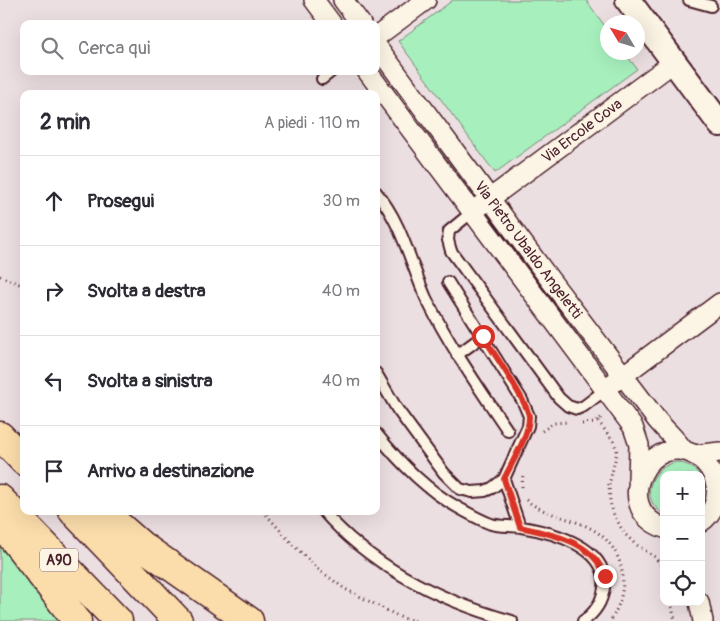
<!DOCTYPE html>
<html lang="it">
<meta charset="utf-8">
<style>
body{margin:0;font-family:Pangolin,sans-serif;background:#f2f2f3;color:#2b2b33}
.controls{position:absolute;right:15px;bottom:15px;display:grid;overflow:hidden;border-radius:10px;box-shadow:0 5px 20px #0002}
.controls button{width:45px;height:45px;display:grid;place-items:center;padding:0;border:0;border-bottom:1px solid #e1e1e2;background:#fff;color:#2b2b33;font:25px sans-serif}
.compass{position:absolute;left:600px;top:15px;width:45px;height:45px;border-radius:50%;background:#fff;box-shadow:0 5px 20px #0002;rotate:308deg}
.stop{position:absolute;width:15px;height:15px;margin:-11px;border:4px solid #d93025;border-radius:50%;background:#fff}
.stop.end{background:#d93025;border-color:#fff;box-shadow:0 1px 5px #0008}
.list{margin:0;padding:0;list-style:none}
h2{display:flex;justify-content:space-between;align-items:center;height:65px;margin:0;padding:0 20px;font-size:21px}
h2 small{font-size:16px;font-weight:400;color:#7c7c81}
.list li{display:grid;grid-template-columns:32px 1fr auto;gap:15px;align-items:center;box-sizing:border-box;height:90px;padding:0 20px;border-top:1px solid #e1e1e2}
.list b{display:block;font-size:19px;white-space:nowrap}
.list em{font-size:16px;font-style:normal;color:#7c7c81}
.icon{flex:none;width:28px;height:28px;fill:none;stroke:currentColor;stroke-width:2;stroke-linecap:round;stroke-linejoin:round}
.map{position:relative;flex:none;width:720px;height:621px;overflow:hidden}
.search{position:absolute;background:#fff;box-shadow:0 5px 20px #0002;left:20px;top:20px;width:360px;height:55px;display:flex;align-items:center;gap:12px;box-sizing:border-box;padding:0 18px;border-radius:10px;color:#7c7c81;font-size:19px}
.panel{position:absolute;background:#fff;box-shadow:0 5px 20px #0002;left:20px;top:90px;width:360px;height:425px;border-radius:10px}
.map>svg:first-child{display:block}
.green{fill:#a7efbd;stroke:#788774}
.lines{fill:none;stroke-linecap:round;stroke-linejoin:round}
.service-casing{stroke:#4a1f2b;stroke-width:14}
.minor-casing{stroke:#4a1f2b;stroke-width:22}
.tertiary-casing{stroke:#4a1f2b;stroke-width:28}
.motorway-casing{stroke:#4a1f2b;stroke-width:31}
.path{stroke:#4a1f2b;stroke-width:3;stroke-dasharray:1 4;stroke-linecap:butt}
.service{stroke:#fcf5e5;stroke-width:10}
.minor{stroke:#fcf5e5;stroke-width:19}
.tertiary{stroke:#fcf5e5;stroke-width:24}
.motorway{stroke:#fbddab;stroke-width:28}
.route{stroke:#d93025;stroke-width:6}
.labels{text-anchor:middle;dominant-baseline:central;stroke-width:4;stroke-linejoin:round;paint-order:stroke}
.shield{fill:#fcf5e5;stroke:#7f5f63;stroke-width:1}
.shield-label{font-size:14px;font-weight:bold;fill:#4a1f2b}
.street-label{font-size:15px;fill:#4a1f2b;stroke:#fcf5e5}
</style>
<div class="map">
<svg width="720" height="621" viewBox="0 0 720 621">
<rect width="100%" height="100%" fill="#ecdfe2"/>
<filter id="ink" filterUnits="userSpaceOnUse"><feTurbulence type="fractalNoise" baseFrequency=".02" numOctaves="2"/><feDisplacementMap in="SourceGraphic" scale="10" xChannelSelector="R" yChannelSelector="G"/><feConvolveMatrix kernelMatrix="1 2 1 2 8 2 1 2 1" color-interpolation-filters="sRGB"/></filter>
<g filter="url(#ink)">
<path class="green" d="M453 0H586L607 29 608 52 625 53 637 69 495 173 398 41Z
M677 462C687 464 693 467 700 475H664V514C638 499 650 467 677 462Z
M0 545 32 581 64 621H0Z"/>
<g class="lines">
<defs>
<path id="service" d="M689 0 711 6
M322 79 332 71
M376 192C402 223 410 262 426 298 449 345 479 388 508 431
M471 213 449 231 448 240 451 251 559 398 568 406 577 409 584 406 605 390
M457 355 483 336
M376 373 397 409 444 473 460 489 472 492 485 491 492 488 504 479 528 426 529 416 522 400 448 282
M376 433C399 462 425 489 457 507 468 513 480 520 491 524 501 527 511 525 521 527 552 532 610 547 604 588 602 602 595 613 583 621
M504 479 520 527
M323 511C372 567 441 601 512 621"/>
<path id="minor" d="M314 0 332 24
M343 0 361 24
M376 37 426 0
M376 45 548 277 657 420C666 431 676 439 684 451
M367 71 633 427 639 445 638 481
M480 206 674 62
M613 383 720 303
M694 455 720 452
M664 528C608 508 651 426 698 457 708 464 714 473 716 485 718 499 713 514 701 522
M699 602 703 621"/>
<path id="tertiary" d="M628 0 720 124"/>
<path id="motorway" d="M0 436 24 461
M0 499 118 621
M73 511 178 621
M102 511 142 546 249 621
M0 522 77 621"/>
</defs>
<use href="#service" class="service-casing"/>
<use href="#minor" class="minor-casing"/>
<use href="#tertiary" class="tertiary-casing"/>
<use href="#motorway" class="motorway-casing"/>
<path class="path" d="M0 276 24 286
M598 421 614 442 617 452 609 485 610 502 614 515 624 533 635 544 655 557 664 570
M582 424 595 423 603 416
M542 431 554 423 568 422
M522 487 523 473
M526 500C545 515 569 517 590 528 626 547 632 589 610 621
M263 511 294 546 318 569 345 589 402 618 416 621
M671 602 675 621"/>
<use href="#service" class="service"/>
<use href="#minor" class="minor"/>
<use href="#tertiary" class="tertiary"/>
<use href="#motorway" class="motorway"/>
</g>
</g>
<g class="lines" filter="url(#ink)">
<path class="route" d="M483 336C492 351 529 404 529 417 529 436 512 462 504 479L520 527C553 535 593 541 605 576"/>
</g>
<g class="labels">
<rect class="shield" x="40" y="548.5" width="38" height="23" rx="4"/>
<g class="shield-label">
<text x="59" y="560">A90</text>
</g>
<g class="street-label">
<text transform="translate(582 131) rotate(-37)">Via Ercole Cova</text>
<text transform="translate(528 250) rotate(53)">Via Pietro Ubaldo Angeletti</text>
</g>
</g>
</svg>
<div class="controls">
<button>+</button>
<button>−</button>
<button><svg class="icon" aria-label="locate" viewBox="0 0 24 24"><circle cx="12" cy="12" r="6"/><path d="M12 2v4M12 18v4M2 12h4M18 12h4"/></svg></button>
</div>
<svg class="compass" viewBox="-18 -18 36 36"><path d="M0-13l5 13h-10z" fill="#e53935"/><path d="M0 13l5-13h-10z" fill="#7c7c81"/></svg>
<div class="stop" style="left:483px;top:336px"></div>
<div class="stop end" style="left:605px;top:576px"></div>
<div class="search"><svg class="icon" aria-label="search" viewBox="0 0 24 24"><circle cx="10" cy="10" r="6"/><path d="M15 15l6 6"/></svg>Cerca qui</div>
<section class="panel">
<h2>2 min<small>A piedi · 110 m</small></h2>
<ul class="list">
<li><svg class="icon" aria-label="ahead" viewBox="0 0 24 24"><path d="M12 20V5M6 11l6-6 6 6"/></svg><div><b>Prosegui</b></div><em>30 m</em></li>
<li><svg class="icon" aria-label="right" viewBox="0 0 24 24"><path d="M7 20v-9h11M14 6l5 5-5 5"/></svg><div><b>Svolta a destra</b></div><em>40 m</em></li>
<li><svg class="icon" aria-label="left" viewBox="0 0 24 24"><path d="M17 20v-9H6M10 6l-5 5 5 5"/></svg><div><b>Svolta a sinistra</b></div><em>40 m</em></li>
<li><svg class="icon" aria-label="arrive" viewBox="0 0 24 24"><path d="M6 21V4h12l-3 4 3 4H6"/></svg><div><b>Arrivo a destinazione</b></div></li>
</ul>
</section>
</div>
